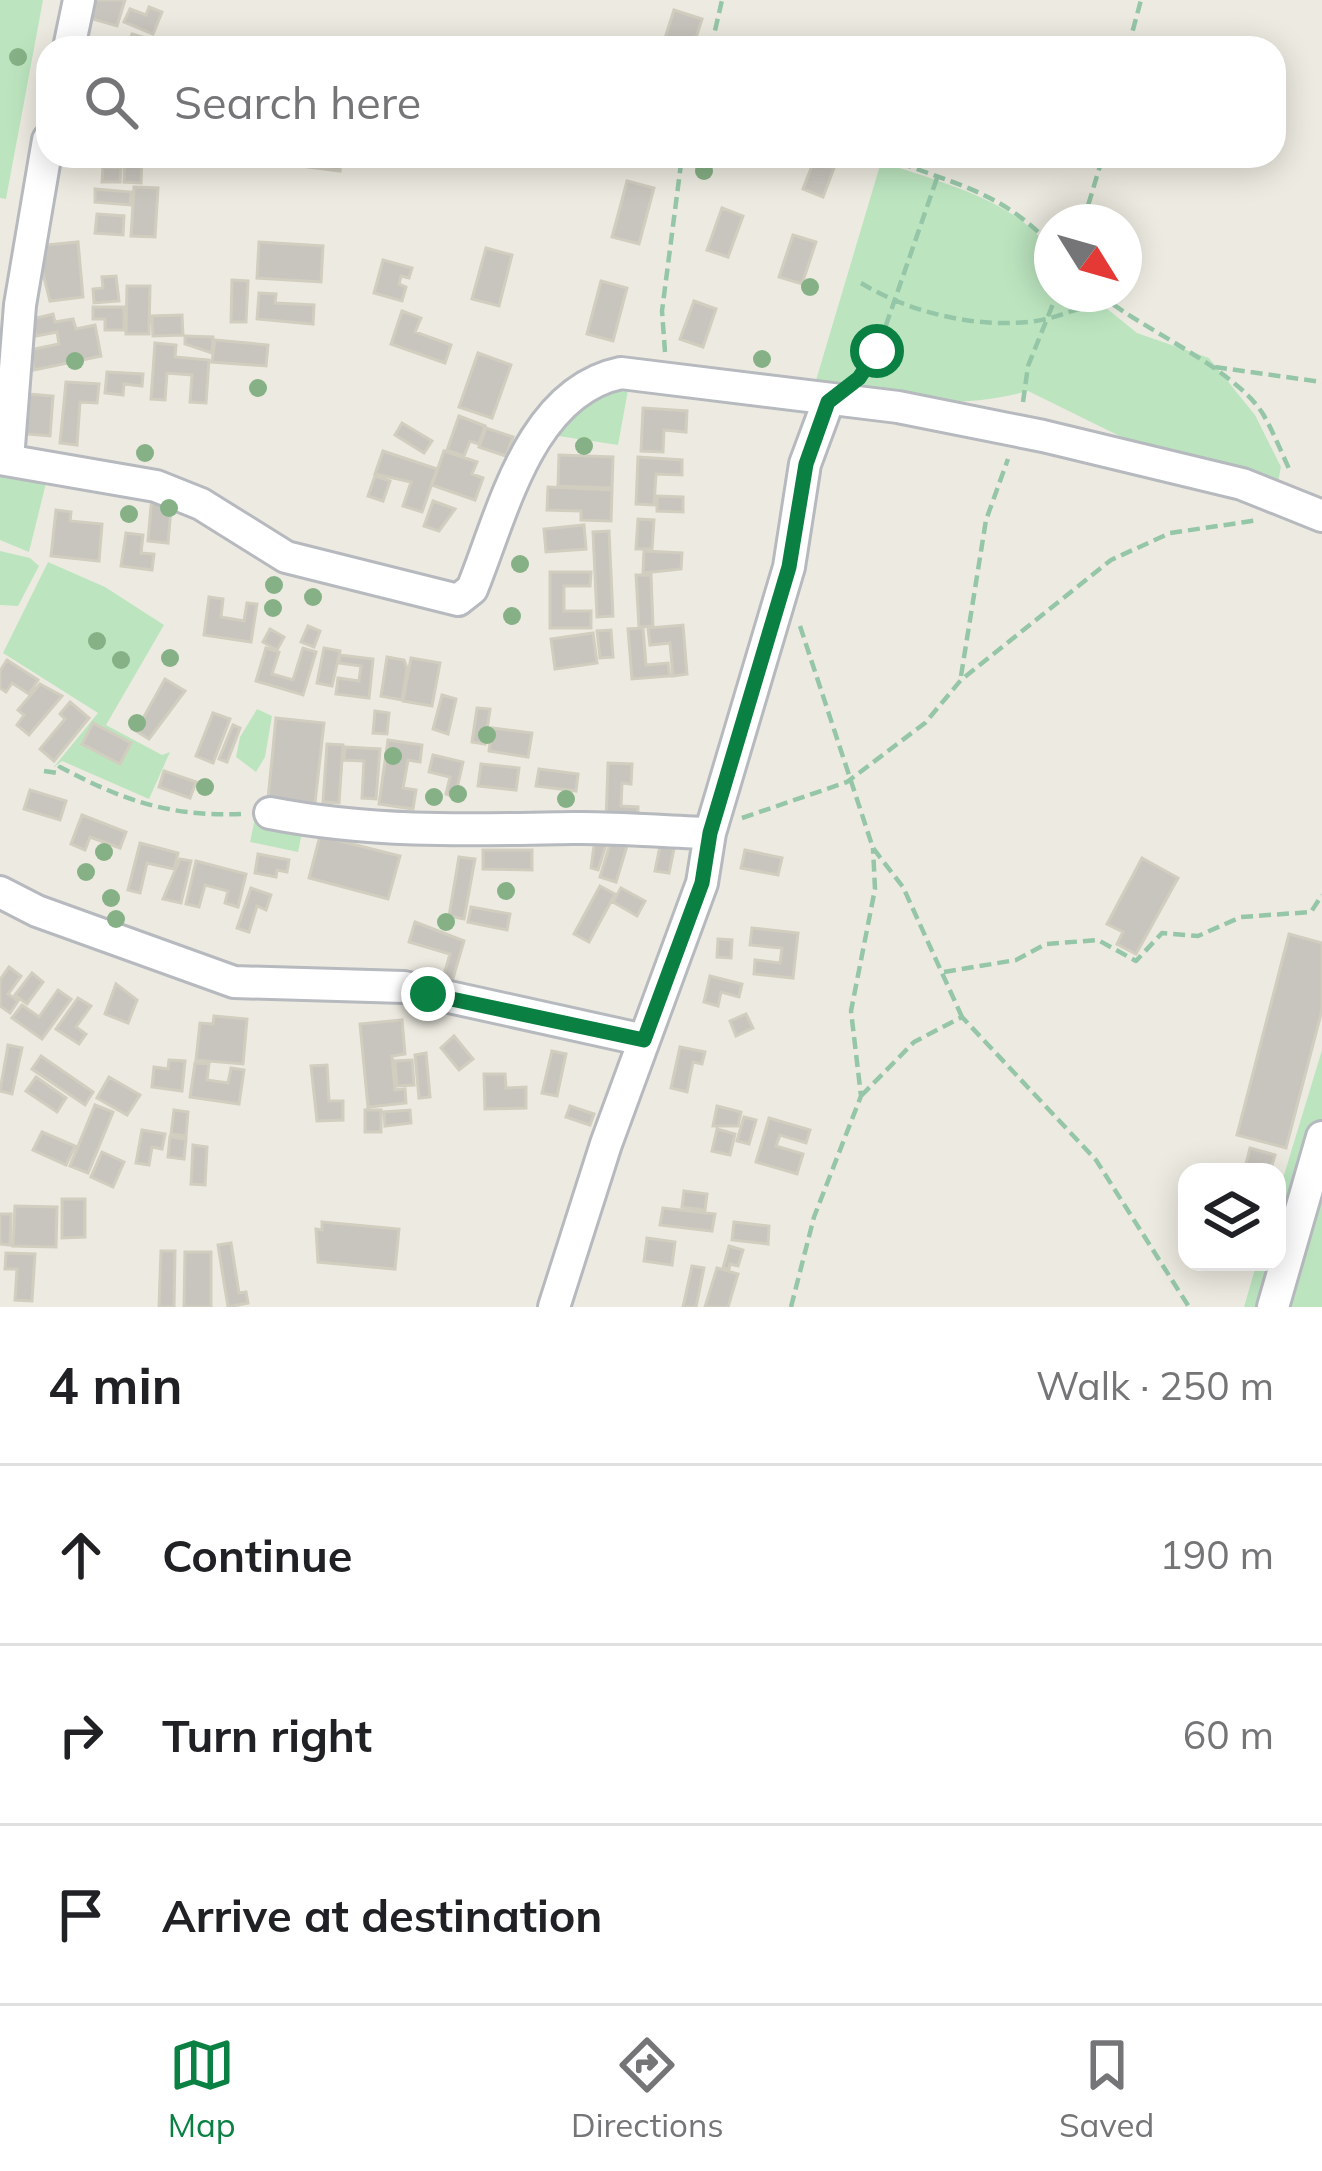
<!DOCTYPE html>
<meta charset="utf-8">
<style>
body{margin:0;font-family:Mulish,sans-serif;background:#f2f2f2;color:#202124}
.controls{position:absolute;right:36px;bottom:36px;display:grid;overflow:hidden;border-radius:24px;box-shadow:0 6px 30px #0003}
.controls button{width:108px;height:108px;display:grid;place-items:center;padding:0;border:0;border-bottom:3px solid #e0e0e0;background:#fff;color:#202124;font:60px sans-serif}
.compass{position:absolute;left:1034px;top:204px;width:108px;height:108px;border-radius:50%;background:#fff;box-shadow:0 6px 30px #0003;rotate:127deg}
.stop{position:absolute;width:36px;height:36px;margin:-27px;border:9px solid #0b8043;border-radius:50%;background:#fff}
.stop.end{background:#0b8043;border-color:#fff;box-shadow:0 3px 12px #0008}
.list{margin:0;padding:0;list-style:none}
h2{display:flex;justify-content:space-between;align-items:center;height:156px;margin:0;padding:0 48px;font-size:51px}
h2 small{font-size:39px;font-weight:400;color:#757577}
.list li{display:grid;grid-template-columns:78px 1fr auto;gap:36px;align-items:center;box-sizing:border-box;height:180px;padding:0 48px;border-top:3px solid #e0e0e0}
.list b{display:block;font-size:45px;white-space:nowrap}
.list em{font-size:39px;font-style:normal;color:#757577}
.icon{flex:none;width:66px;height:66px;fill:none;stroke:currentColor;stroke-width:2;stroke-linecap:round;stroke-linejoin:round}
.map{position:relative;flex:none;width:1322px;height:1307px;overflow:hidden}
.search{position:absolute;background:#fff;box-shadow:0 6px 30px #0003;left:36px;right:36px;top:36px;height:132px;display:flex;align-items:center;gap:30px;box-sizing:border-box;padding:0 42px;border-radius:36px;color:#757577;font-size:45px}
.sheet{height:696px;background:#fff}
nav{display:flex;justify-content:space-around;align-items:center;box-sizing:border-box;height:168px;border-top:3px solid #e0e0e0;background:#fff;font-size:33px;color:#757577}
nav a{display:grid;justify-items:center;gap:6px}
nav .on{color:#0b8043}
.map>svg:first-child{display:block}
.green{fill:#bce5bf}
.building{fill:#c8c5be;stroke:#d1cdbf;stroke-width:3}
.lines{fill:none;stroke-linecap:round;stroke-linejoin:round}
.street-casing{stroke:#b6b9be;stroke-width:36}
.path{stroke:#95c6a7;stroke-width:4.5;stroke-dasharray:12 6;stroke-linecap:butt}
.street{stroke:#fff;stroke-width:30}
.tree{fill:#86b186}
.route{stroke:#0b8043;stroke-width:15}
</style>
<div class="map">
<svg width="1322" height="1307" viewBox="0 0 1322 1307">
<rect width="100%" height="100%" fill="#edebe1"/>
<path class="green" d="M0 0H43L6 199 0 198Z
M881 162C930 179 1030 203 1051 256 1055 266 1052 284 1052 294H1089L1137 333 1209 358 1255 415 1281 467 1276 492 1156 454 1028 391C955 411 888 401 814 387Z
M630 379 618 445 545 434 564 407Z
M0 463 50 467 29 552 0 540Z
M0 551 30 558 39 566 18 606 0 605Z
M48 562 105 587 164 625 106 725 162 755 170 752 149 799 62 761 53 768 98 713 3 653Z
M257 709 272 716 265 757 256 772 236 757 240 737Z
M255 818 303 828 298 852 250 842Z
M1322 1050V1307H1244L1257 1262H1277V1198Z"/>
<path class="building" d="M91 0H125L117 26 86 17Z
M149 7 162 12 153 34 124 22 130 9 146 15Z
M674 10 702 19 693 47 665 38Z
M132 34 162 43 160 48H128Z
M125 156H142L141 183 124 182Z
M278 156H342L340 171 277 163Z
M814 161 834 168 823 197 803 189Z
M103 167 121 168 120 182H102Z
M627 181 654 188 639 244 612 237Z
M134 187 158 188 155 237 131 236Z
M95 189 131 192 130 205 95 202Z
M722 208 743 216 728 257 707 250Z
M97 214 124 216 123 235 95 233Z
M793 235 816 242 802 284 779 277Z
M78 242 83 297 50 301 36 246Z
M259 242 323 246 321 282 257 278Z
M486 248 512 255 499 306 472 299Z
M383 260 412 268 409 278 401 276 399 284 406 287 402 301 374 293Z
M116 276 119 301 94 303 93 289 103 288 102 277Z
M232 280 248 281 246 322H231Z
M601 281 627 288 613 341 587 334Z
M127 286H150L149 334H126Z
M259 293 276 294 275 303 314 305 313 324 257 319Z
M694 301 716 309 703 347 680 339Z
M93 307H124V330H105V319H93Z
M402 311 421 318 415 332 451 345 445 363 391 344Z
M53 314 55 322 73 319 76 329 95 325 101 356 34 370 30 350 59 344 57 332 36 336 32 319Z
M182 315 183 335 153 336 152 316Z
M185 336 213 337 212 353 185 344Z
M215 340 268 345 266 366 212 362Z
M155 343 176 345 175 357 209 360 206 403 190 402 192 375 167 373 165 400 151 399Z
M478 353 511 365 492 418 459 407Z
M107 372 143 374 142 386 124 384 123 395 105 393Z
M66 382 99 384 97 403 80 402 77 445 60 443Z
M17 393 53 396 50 436 14 433Z
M643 408 687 411 686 432 664 430 663 452 641 451Z
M459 416 485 426 479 444 470 441 464 456 447 450Z
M402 423 432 441 424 453 395 435Z
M486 428 513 437 506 456 479 447Z
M383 451 437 469 422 512 403 506 411 482 375 474Z
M444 451 477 462 472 474 483 478 475 500 432 485Z
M559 455 613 457 612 488 558 486Z
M638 457 682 460V475L656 474 654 505 636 504Z
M375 476 390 481 383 501 368 496Z
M548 487 612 490 611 521 581 520V511L547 510Z
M152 495 172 497 168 543 148 541Z
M657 496 683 497V512L657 511Z
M433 501 455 509 439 531 424 526Z
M56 510 71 512 70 521 102 524 99 561 51 556Z
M638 519 654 520 652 549H636Z
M584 525 586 549 546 552 544 529Z
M609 531 613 616 597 617 593 532Z
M126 533 143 535 141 553 154 554 152 570 121 566Z
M644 551 682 553 681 569 643 573Z
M550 572H591L590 586H564V611H591V628H550Z
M636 575H651L653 626 639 627Z
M209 597 223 599 221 617 244 621 247 603 257 604 251 642 204 635Z
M683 625 687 674 673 676 670 643 650 645 648 628Z
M308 626 320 631 314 647 301 642Z
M643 628 646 665 668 663 670 676 632 679 628 629Z
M270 629 284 637 277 650 263 642Z
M611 630 613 657 600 658 597 631Z
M593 633 597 663 555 669 551 639Z
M266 648 279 652 272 674 293 680 303 648 316 652 303 695 256 681Z
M324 648 340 651 332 686 317 683Z
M340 655 373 659 369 698 336 694 338 678 359 681 361 666 339 663Z
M387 657 404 660 407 668 402 700 381 696Z
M411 658 440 663 432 706 403 701Z
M7 660 38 680 29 694 12 683 6 692 0 688V671Z
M165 679 185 691 149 739 136 731Z
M40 684 62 696 29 735 17 725 24 715 18 710Z
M442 695 456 699 448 734 433 729Z
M70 702 89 718 54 761 40 749 65 719 60 714Z
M477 708 490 709 485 744 472 742Z
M375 711 389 713 387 734 373 733Z
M213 713 230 719 213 763 196 756Z
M276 718 324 723 315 803 268 799Z
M93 723 131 743 120 764 82 744Z
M233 725 240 728 227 762 219 759Z
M492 728 532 733 528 757 489 751Z
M388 740 422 745 420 762 408 760 403 788 416 790 413 809 379 804Z
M327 744 343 745 339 803 323 802Z
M345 747 380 749 376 799 362 798 364 761 344 760Z
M433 755 463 762 455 797 446 794 450 777 429 772Z
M608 763 632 764 631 784 622 783 621 806 638 807V824L606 822Z
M481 764 519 768 516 790 478 786Z
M539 769 578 774 576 791 536 786Z
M164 771 196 782 190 798 159 787Z
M30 790 66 801 60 820 24 809Z
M82 815 126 832 120 848 90 837 85 850 71 844Z
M320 836 400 856 388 899 309 878Z
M595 839 607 842 598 870 591 868Z
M611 841 627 846 616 882 600 877Z
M140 843 178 853 174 869 147 863 140 893 128 890Z
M660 846 674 849 669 873 655 871Z
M483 850H532V870L483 869Z
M745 850 782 858 778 875 741 868Z
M258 854 289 860 287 872 277 870 276 877 255 873Z
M459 857 475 859 464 919 449 916Z
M1142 858 1178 878 1136 954 1117 944 1123 932 1107 924Z
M180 859 191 861 181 903 163 899Z
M196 861 246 874 238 907 225 903 228 891 205 885 199 907 186 904Z
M600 886 615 894 589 942 574 934Z
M251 888 271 895 266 910 257 906 249 932 237 928Z
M621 888 645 901 637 916 613 902Z
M471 907 510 914 507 930 468 922Z
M415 922 464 941 451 985 442 982 450 954 409 942Z
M752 928 798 933 793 978 754 974 755 960 780 963 782 948 750 945Z
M1289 934 1322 943V1010L1286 1148 1237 1135Z
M718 939 732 940 731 958 717 957Z
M9 967 21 976 8 994 18 1001 10 1013 0 1006V980Z
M32 973 43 982 27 1004 15 995Z
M710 976 742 984 739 997 721 992 718 1006 704 1002Z
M116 984 137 1000 128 1023 105 1014Z
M58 990 71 999 42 1039 12 1018 22 1005 39 1017Z
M78 998 91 1006 76 1027 86 1034 79 1044 56 1029Z
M746 1014 753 1028 736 1036 730 1021Z
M214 1016 247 1019 243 1064 196 1060 200 1023 213 1024Z
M402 1020 405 1054 392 1056 395 1090 405 1089 406 1103 368 1107 360 1024Z
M454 1036 473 1059 459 1070 441 1048Z
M8 1045 22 1048 12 1094 0 1091Z
M680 1047 705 1052 702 1064 693 1062 687 1092 671 1088Z
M552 1051 566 1054 557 1096 542 1093Z
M426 1053 430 1097 419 1098 415 1055Z
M41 1056 93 1092 85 1105 32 1069Z
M169 1060 185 1061 182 1091 152 1087 154 1067 168 1069Z
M412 1060 414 1085 397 1086 395 1061Z
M195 1063 209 1064 207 1080 228 1083 231 1068 244 1070 239 1104 190 1097Z
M327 1065 329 1101H343V1120L317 1121 311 1066Z
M484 1074H505L506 1088 526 1087V1108L485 1109Z
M36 1077 66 1098 57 1112 26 1091Z
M109 1077 140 1095 127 1115 97 1098Z
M95 1105 113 1112 88 1173 70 1166Z
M570 1106 594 1114 590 1125 566 1117Z
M717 1106 741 1112 738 1126H713Z
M174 1110 188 1112 186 1136 171 1134Z
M365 1110H381V1132H365Z
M410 1110 411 1123 385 1126 384 1112Z
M744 1117 756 1120 749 1144 737 1141Z
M769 1118 810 1130 806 1143 780 1135 776 1146 803 1154 797 1174 756 1162Z
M717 1129 735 1134 730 1155 712 1151Z
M142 1130 165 1134 162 1149 152 1147 149 1165 136 1163Z
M42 1132 75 1146 66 1165 33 1150Z
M170 1137 186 1139 184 1159 168 1157Z
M193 1145 207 1147 205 1185 191 1184Z
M1250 1148 1275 1155 1270 1172H1244Z
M102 1152 124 1162 113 1187 91 1177Z
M684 1191 707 1194 705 1210 682 1207Z
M62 1199H85V1237L62 1238Z
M15 1206 57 1207 56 1247 13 1246Z
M663 1208 715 1214 712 1231 660 1225Z
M0 1214H11L10 1245 0 1244Z
M322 1222 399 1229 395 1269 318 1262 316 1229 322 1230Z
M734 1222 769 1226 768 1244 732 1240Z
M647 1238 675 1242 672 1265 644 1261Z
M231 1243 239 1293 246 1292 248 1303 228 1307 218 1245Z
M729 1246 743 1250 738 1266 730 1264 729 1269 723 1268Z
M161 1251H175L174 1307H159Z
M185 1252H211V1307H184Z
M6 1253 35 1254 32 1301 15 1300 17 1269H5Z
M692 1266 704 1268 696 1307H683Z
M717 1268 738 1274 728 1307H705Z"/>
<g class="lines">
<defs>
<path id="street" d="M69 48 79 0
M0 459 156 486 201 504 286 557 458 600 472 589C503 513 529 392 621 373L898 407 1043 436 1242 484 1322 516
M8 459 20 305 48 140
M270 813C373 833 469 830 572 828 618 827 664 832 710 833
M0 892 37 911 234 982 404 987 644 1040
M554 1307 606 1144 702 883 710 833 789 567 805 464 828 402
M1273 1307 1322 1137"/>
</defs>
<use href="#street" class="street-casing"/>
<path class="path" d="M711 48 722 0
M1128 48 1141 0
M883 156C950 184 1000 189 1052 246
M1083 222 1103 156
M861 283C910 313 978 329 1036 321 1062 317 1083 304 1110 303
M1099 294C1145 331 1234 368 1263 414 1274 433 1282 454 1291 473
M665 352 662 311 682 156
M1215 367 1322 382
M862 374 877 351 937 178
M1023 402 1028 366 1057 294
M800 626 873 848 903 887 962 1017
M961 676 986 520 1008 459
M44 771 57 773 60 767C122 800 170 817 241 814
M742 818 847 782 925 723 961 680 1111 560 1170 533 1259 520
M944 972 1016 960 1046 944 1098 940 1136 961 1162 933 1198 936 1241 917 1311 912 1322 895
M861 1096 914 1042 962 1017 1096 1160 1189 1307
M791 1307 814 1217 861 1096 851 1011 875 889 873 848"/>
<use href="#street" class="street"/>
</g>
<g class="tree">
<circle cx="18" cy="57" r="9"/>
<circle cx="704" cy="171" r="9"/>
<circle cx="810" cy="287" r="9"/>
<circle cx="762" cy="359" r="9"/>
<circle cx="75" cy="361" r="9"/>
<circle cx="258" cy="388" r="9"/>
<circle cx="584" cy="446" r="9"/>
<circle cx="145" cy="453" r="9"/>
<circle cx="169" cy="508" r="9"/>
<circle cx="129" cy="514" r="9"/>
<circle cx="520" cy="564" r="9"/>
<circle cx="274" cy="585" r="9"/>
<circle cx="313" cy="597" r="9"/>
<circle cx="273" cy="608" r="9"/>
<circle cx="512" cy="616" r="9"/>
<circle cx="97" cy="641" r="9"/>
<circle cx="170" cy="658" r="9"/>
<circle cx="121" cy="660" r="9"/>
<circle cx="137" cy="723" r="9"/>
<circle cx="487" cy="735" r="9"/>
<circle cx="393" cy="756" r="9"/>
<circle cx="205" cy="787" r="9"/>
<circle cx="458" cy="794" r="9"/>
<circle cx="434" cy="797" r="9"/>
<circle cx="566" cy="799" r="9"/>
<circle cx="104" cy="852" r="9"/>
<circle cx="86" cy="872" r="9"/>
<circle cx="506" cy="891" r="9"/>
<circle cx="111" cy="898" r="9"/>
<circle cx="116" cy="919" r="9"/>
<circle cx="446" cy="922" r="9"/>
</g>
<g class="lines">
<path class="route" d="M428 994 644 1040 702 883 710 833 789 567 806 464 828 402 859 378 877 351"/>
</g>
</svg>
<div class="controls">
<button><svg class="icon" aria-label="layers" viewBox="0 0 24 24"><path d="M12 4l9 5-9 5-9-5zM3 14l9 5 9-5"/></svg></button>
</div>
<svg class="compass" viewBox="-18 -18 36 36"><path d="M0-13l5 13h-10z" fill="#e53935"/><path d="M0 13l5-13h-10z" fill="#757577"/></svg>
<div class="stop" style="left:877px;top:351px"></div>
<div class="stop end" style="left:428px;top:994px"></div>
<div class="search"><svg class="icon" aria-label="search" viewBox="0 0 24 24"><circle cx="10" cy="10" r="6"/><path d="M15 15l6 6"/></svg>Search here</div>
</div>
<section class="sheet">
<h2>4 min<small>Walk · 250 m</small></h2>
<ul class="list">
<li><svg class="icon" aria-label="ahead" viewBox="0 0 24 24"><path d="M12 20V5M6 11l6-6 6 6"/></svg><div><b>Continue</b></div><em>190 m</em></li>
<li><svg class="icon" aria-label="right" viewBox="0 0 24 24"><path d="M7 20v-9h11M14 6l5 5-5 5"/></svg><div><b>Turn right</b></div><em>60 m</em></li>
<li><svg class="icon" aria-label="arrive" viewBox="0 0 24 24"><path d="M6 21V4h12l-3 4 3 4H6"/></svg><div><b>Arrive at destination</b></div></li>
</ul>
</section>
<nav>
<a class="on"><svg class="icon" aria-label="map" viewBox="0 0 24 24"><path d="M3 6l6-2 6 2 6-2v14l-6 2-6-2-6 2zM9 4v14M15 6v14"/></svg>Map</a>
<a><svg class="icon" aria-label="directions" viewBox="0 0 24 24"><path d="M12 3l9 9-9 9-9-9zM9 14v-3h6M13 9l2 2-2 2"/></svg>Directions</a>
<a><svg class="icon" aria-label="saved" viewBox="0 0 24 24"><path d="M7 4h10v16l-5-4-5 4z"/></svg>Saved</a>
</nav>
